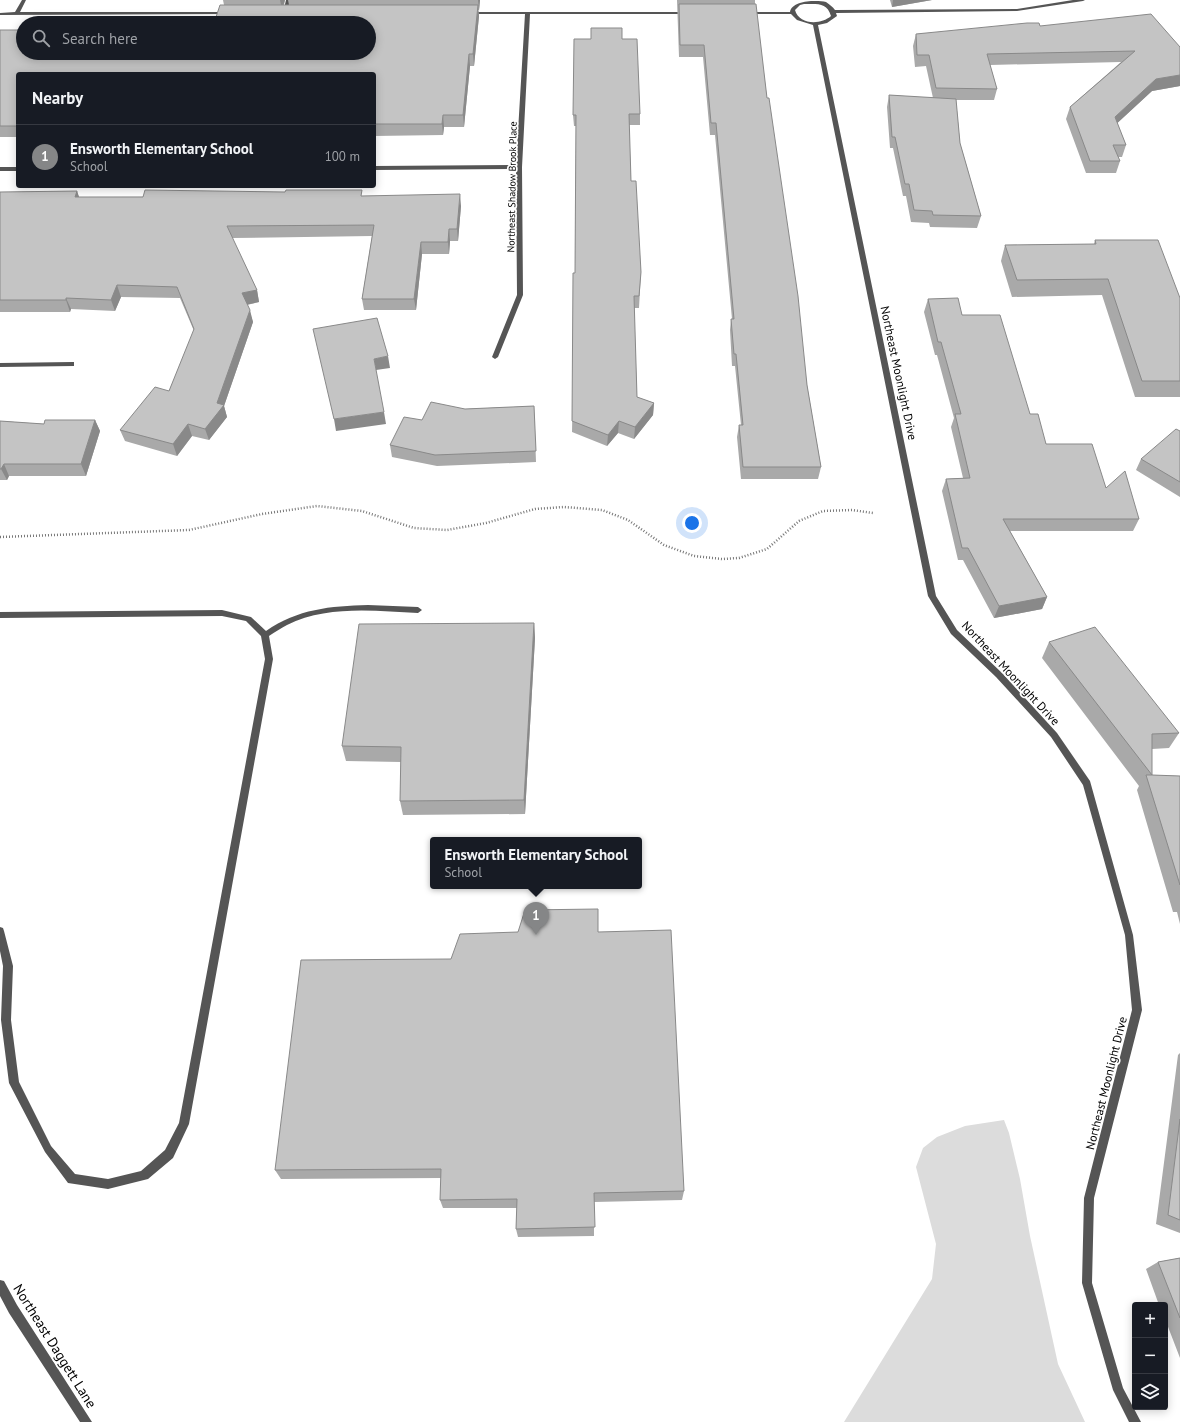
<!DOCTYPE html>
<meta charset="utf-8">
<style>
body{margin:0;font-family:"PT Sans",sans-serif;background:#20242c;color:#f1f3f6}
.controls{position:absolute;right:12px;bottom:12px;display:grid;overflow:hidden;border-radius:4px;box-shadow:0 2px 10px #0003}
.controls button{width:36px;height:36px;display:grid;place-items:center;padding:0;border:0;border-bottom:1px solid #363941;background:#171b24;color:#f1f3f6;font:20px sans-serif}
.you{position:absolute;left:692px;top:523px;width:14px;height:14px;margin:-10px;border:3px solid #fff;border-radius:50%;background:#1a73e8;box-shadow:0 0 0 6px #1a73e833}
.badge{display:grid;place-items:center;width:26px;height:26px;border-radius:50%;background:#858687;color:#fff;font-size:13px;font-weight:700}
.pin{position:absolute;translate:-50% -33px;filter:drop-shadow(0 1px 2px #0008)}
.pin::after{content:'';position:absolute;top:21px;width:14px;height:12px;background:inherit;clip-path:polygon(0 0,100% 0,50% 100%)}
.popup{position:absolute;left:430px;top:837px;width:212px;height:52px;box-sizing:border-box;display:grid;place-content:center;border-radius:4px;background:#171b24;filter:drop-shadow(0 1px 3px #0005);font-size:13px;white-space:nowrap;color:#9ea1a6}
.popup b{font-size:15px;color:#f1f3f6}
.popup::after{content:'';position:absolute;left:50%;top:100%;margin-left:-8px;border:8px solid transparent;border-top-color:#171b24}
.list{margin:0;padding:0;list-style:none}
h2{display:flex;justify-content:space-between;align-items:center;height:52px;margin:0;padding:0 16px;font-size:17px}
h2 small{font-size:13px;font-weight:400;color:#9ea1a6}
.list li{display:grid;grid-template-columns:26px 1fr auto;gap:12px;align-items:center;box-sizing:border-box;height:64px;padding:0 16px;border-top:1px solid #363941}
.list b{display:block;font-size:15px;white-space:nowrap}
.list p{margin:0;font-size:13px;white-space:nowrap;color:#9ea1a6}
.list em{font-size:13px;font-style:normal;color:#9ea1a6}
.icon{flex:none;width:22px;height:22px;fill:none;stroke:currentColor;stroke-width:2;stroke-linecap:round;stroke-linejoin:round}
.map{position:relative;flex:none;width:1180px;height:1422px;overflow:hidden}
.search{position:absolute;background:#171b24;box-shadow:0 2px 10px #0003;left:16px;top:16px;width:360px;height:44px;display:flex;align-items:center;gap:10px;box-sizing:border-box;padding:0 14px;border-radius:22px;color:#9ea1a6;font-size:15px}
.panel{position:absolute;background:#171b24;box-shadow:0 2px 10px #0003;left:16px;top:72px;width:360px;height:116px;border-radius:4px}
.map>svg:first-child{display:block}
.green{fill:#dcdcdc}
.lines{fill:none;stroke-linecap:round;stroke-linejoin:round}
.path{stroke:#777;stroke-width:2.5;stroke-dasharray:1 2;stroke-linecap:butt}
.lane{fill:#555;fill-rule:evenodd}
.street{fill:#555;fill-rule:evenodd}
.wall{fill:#a9a9a9}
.shaded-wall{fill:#898989}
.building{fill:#c4c4c4;stroke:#898989}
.labels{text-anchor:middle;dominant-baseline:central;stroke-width:3.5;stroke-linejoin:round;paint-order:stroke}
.far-street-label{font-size:10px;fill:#000;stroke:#fff}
.street-label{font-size:12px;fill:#000;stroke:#fff}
.near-street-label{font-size:14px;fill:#000;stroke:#fff}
</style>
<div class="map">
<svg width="1180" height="1422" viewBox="0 0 1180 1422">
<rect width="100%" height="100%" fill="#fff"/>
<path class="green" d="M1004 1120 1009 1133 1020 1179 1030 1236 1058 1364 1085 1422H844L932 1279 936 1244 916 1167 923 1148 937 1137 965 1126Z"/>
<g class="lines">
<path class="path" d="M0 537 189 530 262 514 317 506 362 511 414 528 447 530 486 523 535 509 564 507 602 510 628 520 664 545 694 556 722 559 739 558 767 549 799 521 823 511 852 510 873 513"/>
<path class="lane" d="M368 605 418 607 422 610 418 613C375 611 327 605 287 625 281 628 275 632 269 636L273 659 189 1124 173 1158 148 1179 108 1189 68 1183 45 1152 9 1083 1 1020 3 966 0 951V927L3 928 4 931 13 966 11 1020 19 1082 51 1146 75 1174 108 1179 141 1171 165 1150 179 1123 265 659 261 636 246 621 222 616 0 618V612L222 610 251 617 266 631C298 609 330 606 368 605Z"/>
<path class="street" d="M22 0H26L20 12H227L229 13 227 14 0 15V13L15 12Z
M286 0H290L287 13 285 14 283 13Z
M1073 0H1085L1083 1 1017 11 836 13 837 16 827 23 818 25 936 596 957 630 1002 673 1057 733 1090 781 1133 935 1142 1010 1094 1198 1092 1283 1123 1388 1141 1422H1129L1113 1390 1082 1283 1084 1198 1132 1010 1125 935 1083 785 1051 737 996 677 951 634 928 596 813 25 797 20 791 14H747L745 13 747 12H790C792 0 817 0 826 2 829 4 833 7 835 10L1017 9ZM804 4C817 4 827 2 831 16 821 25 799 25 795 10L800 5Z
M467 12H689L691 13 689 14H530L522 167 523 295 498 357 495 359 492 357 517 295 516 169 374 170V166L516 165 525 14H469L467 13Z
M0 167H18V171H0Z
M72 362H74V366L0 367V363Z
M0 1280 4 1281 17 1305 92 1422H80L9 1313 0 1296Z"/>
</g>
<path class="wall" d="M223 0H285L284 5H289L288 0H480L479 10H478L479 16 474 66H470L464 127H444L443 135 374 136V74H18V137H0V30L23 53H369L224 5Z
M677 0H755V4L767 98 807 385 821 467 818 479H741L737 437 739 425H741L735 366H732L730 330 731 319H732L715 135H710L703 57H679Z
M890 0H932L892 7Z
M1040 26 1180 47V86L1152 91 1117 123 1126 145 1122 157H1118L1120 161 1116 173H1086L1066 119 1070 107 1121 62 990 65 997 89 994 100H956L960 143 981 216 977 228 930 227 929 223 911 222 906 196H903L893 148H890L887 107 889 95 933 98 926 66 915 67 913 46 916 34Z
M622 39 640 114V125H629L631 181 641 272 639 308H634L637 397 654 403 653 415 634 439 618 433 607 446 572 432 575 273 576 126H574L573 115Z
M77 191 79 197 363 196 461 206 458 241H450L449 254H422L416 310H364L362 299 372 236 232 238 257 290 259 302 247 305 253 322 224 406 227 417 209 440 192 436 177 456 125 441 120 430 169 391 194 331 180 298 121 297 115 311 71 309 70 312H0V192Z
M1095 240 1180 298V397H1135L1102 295 1012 297 1001 261 1005 245 1094 244Z
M928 299 962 315 1030 414 1046 444 1106 488 1139 519 1133 531H1010L1047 597 1042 609 994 618 963 560H958L942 491 946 479 963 478 951 427 954 418 937 355H935L924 312Z
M534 406 536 462 437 466 392 457 390 445 422 420 465 409Z
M95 420 100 431 86 476H9L7 480H0V421L44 424Z
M1180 431V497L1136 470 1141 459Z
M534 623 535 638 525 814 403 815 400 801 401 762 346 761 342 746Z
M1049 642 1179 733 1169 748 1152 749V775L1180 776V924L1177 912H1173L1137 790 1139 786 1042 658Z
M598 932 684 1191 682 1200 594 1202V1236L518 1237 516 1229 517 1208H443L440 1200 441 1178 281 1179 275 1170 451 959Z
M1180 1053V1233L1156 1224 1178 1055Z
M1180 1258V1358L1165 1319V1305H1159L1146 1269 1158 1262Z"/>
<path class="shaded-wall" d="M280 0H285L282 10Z
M478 0H480L479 10Z
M893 0H932L892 7Z
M478 5 479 16 474 66 473 54Z
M469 54 470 66 464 127 463 115Z
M1180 75V86L1152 91 1111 129 1115 117 1156 79Z
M443 115 444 127 443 135 442 124Z
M77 191 81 203 75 197Z
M460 194 461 206 458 241 457 229Z
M449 229 450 241 449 254 448 242Z
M421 242 422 254 416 310 414 299Z
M117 285 121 297 115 311 111 300Z
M257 290 259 302 245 305 242 293Z
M66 298 71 309 70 312 66 300Z
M250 310 253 322 224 406 227 417 209 440 205 429 217 403Z
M388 356 390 368 376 370 374 359Z
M654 403 653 415 634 439 635 427Z
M384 412 386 424 336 431 334 419Z
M95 420 100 431 86 476 81 464Z
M619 421 618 433 607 446 608 435Z
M188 424 192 436 177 456 173 444Z
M4 464 9 476 7 480 1 469Z
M1047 597 1042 609 994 618 999 606Z
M534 623 535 638 525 814 524 800Z"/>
<path class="building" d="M679 4H756L767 98H769L777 153 798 296 807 385 821 467H743L739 425H743L736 354H734L731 319H734L716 123H711L704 45H680Z
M220 5H478L473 54H469L463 115H443L442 124H374V74H18V126H0V30H23V53H369V23H214Z
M1151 14 1180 47V75L1156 79 1115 117 1126 145H1113L1120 161H1090L1070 107 1135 51 987 54 997 89 936 88 929 55H917L916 34 1027 23H1039L1040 26Z
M591 28H622V39H637L640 114H629L631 181H636L641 272 639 296H634L637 397 654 403 635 427 619 421 608 435 572 421 573 273H575L576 115H573L574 39H591Z
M889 95 956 99 960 143 981 216 933 215 932 211 914 210 909 184H905L895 137H892Z
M145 190 285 192 286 190H362L361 196 460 194 457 229H449L448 242H421L414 299H362L374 225 227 226 257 290 242 293 250 310 217 403 224 405 205 429 188 424 173 444 120 430 155 387 169 391 194 329 177 287 117 285 111 300 66 298V300H0V192L77 191 75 197H143Z
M1095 240H1158L1180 298V381H1142L1108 279 1017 280 1005 245 1096 244Z
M958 298 962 315H1000L1030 414H1038L1046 444H1092L1106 488 1125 471 1139 519H1003L1047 597 999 606 968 548H962L946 479 970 478 955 414H961L941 342H938L928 299Z
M377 318 388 356 374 359 384 412 334 419 313 329Z
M431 402 465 409 534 406 536 451 435 455 390 445 404 417 422 420Z
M45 420H95L81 464H4L1 469H0V421L44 424Z
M1176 429 1180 431V482L1141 459Z
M534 623 524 800 400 801 401 747 342 746 359 624Z
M1095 627 1179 733 1152 734V775L1180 776V885L1146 775H1152L1049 642Z
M598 909V932L671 930 684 1191 594 1193 595 1227 516 1229 517 1199 440 1200 441 1169 275 1170 301 960 451 959 460 934 518 932 525 910Z
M1180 1119V1220L1168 1215Z
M1180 1258V1318L1158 1262Z"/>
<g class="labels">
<g class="far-street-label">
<text transform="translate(512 187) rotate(-89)">Northeast Shadow Brook Place</text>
</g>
<g class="street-label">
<text transform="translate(899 373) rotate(78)">Northeast Moonlight Drive</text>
<text transform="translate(1011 673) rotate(47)">Northeast Moonlight Drive</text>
<text transform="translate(1106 1083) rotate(-76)">Northeast Moonlight Drive</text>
</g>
<g class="near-street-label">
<text transform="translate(55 1346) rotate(58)">Northeast Daggett Lane</text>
</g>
</g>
</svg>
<div class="controls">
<button>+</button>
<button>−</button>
<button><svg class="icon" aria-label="layers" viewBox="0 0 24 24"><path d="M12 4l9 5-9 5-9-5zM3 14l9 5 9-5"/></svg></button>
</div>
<div class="you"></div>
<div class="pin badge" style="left:536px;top:935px">1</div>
<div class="popup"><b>Ensworth Elementary School</b>School</div>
<div class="search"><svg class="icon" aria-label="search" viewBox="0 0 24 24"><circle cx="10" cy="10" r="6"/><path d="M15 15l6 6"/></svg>Search here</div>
<section class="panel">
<h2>Nearby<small></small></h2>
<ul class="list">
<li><span class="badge">1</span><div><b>Ensworth Elementary School</b><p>School</p></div><em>100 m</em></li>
</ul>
</section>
</div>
